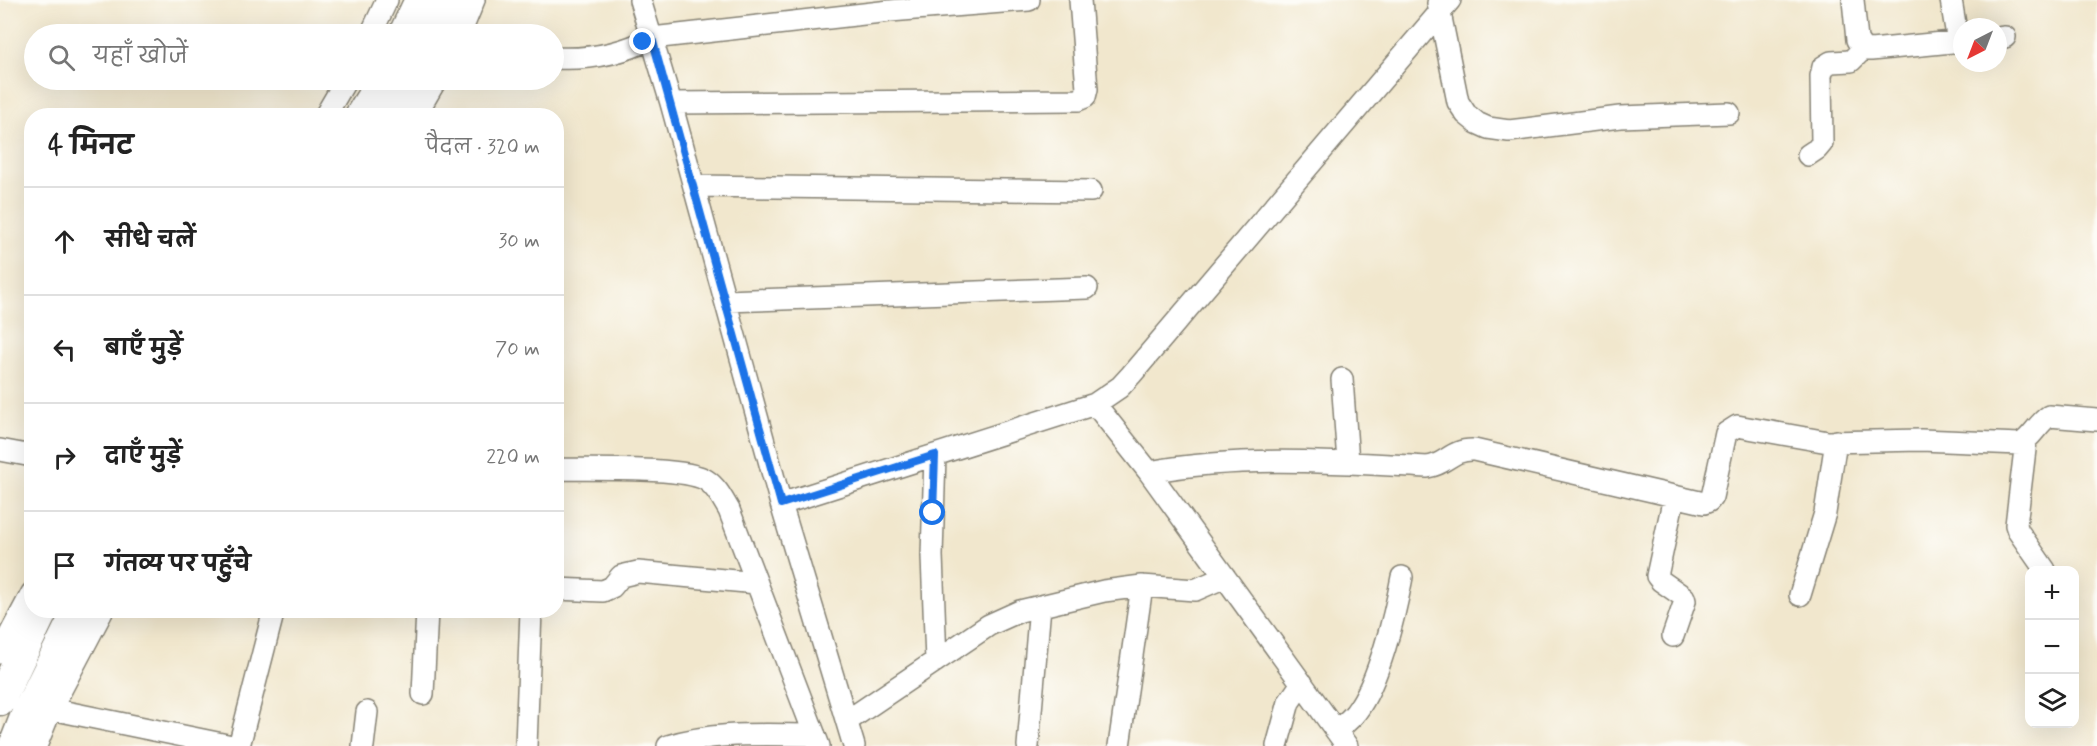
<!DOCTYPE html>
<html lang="hi">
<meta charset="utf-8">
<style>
body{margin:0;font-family:Mynerve,"Playpen Sans Deva",sans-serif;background:#f6f6f6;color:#222}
.controls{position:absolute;right:18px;bottom:18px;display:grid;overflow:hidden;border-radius:12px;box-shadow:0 6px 24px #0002}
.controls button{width:54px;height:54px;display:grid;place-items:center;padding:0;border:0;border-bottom:2px solid #e0e0e0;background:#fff;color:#222;font:30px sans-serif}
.compass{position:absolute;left:1953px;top:18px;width:54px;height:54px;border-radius:50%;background:#fff;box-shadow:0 6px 24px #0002;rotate:222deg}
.stop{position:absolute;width:18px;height:18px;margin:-14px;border:4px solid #1a73e8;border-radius:50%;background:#fff}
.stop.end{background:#1a73e8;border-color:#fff;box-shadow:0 2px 6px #0008}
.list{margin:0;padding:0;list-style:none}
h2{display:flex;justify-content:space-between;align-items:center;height:78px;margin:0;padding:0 24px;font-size:26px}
h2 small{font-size:20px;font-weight:400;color:#767676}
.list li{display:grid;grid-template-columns:39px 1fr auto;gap:18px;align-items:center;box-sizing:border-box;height:108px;padding:0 24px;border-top:2px solid #e0e0e0}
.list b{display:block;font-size:22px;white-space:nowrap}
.list em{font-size:20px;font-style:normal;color:#767676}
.icon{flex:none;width:33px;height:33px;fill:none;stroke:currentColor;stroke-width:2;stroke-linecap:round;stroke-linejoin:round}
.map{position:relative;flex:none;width:2097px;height:746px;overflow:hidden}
.search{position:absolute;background:#fff;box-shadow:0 6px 24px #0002;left:24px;top:24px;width:540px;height:66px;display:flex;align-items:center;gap:15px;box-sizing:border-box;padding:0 21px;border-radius:33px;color:#767676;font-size:22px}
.panel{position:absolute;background:#fff;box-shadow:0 6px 24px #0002;left:24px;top:108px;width:540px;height:510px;border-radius:24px}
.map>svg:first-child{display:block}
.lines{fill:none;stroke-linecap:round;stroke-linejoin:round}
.minor-casing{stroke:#868274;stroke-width:24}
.highway-casing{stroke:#868274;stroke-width:33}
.minor{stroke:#fff;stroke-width:21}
.highway{stroke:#fff;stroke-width:30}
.route{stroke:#1a73e8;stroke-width:8}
</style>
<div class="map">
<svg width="2097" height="746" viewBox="0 0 2097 746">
<rect width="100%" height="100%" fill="#fdfcf7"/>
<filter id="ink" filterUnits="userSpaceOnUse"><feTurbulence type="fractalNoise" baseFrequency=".0167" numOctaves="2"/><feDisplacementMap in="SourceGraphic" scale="12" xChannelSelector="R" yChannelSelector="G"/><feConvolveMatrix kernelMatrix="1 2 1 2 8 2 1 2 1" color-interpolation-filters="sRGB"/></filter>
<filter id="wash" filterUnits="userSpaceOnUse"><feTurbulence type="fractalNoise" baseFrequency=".008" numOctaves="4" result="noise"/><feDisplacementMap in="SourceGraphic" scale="24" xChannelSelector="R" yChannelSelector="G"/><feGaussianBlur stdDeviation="1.35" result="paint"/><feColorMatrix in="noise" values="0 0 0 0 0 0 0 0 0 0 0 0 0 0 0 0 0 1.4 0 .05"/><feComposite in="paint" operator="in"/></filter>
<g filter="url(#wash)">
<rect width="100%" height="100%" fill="#f1e7cd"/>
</g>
<g filter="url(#ink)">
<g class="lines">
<defs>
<path id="minor" d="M640 0 671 103 781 504
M1853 0 1857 40 1863 49 1871 50 1962 41
M1951 0 1958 42
M1438 3 1458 102 1466 114 1477 123 1488 128 1509 131 1620 117 1729 113
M371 34 387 0
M460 34 474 0
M1998 38 2005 37
M554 58C588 60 621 54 652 38L890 11 1029 0
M671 103 1078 100 1085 97 1087 89 1080 0
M325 116 346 80
M415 116 436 80
M1808 155 1817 149 1822 143 1821 76 1823 67 1831 62 1851 61 1863 49
M694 186 1091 191
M726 301 1087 288
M1342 379 1348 462
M1095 404 1149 472 1347 746
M2026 441 2016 525 2018 531 2045 570
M0 450 32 456
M935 455 932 556 936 661
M556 469C587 470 684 466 706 480 717 487 723 500 729 510L819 746
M1149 472C1241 455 1334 462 1427 467 1446 465 1451 449 1474 450L1704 503 1709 501 1712 497 1726 433 1737 426 1828 442 1921 440 2020 444C2032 438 2037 424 2049 416L2097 420
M556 589 603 591 612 587 621 576 638 572 757 583
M1800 595 1825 513 1836 441
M1673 636 1685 601 1684 597 1661 581 1657 576 1674 497
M0 653 32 593
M423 694 427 610
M51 709 232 746
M847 721 989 625 1020 611 1104 591 1142 586 1195 590 1225 577
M1336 731C1343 725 1351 719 1356 712 1379 682 1395 614 1402 577
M36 746 51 709 103 610
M239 746 274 610
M363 746 367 712
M526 746 531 610
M668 746C716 731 765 735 815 735
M854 746 781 504 1095 404 1120 387 1131 375 1450 0
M1028 746 1040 606
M1119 746 1142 586
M1277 746 1289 702 1302 683"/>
<path id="highway" d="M404 34 420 0
M433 34 448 0
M360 116 382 80
M393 116 412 80
M0 700 43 610
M14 746 26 715 78 610"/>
</defs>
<use href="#minor" class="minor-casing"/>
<use href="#highway" class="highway-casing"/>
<use href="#minor" class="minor"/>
<use href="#highway" class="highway"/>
</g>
</g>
<g class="lines" filter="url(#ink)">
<path class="route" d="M643 42 652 38 781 504 935 455 933 513"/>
</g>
</svg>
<div class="controls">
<button>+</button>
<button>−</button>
<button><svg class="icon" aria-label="layers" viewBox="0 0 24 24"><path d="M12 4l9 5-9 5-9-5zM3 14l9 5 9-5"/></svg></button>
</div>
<svg class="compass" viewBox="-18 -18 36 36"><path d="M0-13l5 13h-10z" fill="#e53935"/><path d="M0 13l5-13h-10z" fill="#767676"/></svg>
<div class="stop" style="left:933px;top:513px"></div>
<div class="stop end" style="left:643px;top:42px"></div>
<div class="search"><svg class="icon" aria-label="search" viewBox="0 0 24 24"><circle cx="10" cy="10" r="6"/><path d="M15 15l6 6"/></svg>यहाँ खोजें</div>
<section class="panel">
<h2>4 मिनट<small>पैदल · 320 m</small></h2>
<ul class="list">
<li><svg class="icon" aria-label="ahead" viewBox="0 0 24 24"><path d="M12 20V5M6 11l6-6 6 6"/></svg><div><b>सीधे चलें</b></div><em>30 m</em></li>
<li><svg class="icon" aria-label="left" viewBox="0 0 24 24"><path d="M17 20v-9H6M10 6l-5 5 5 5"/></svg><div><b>बाएँ मुड़ें</b></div><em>70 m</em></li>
<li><svg class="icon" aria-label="right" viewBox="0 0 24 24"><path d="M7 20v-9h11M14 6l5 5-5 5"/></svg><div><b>दाएँ मुड़ें</b></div><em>220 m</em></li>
<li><svg class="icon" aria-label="arrive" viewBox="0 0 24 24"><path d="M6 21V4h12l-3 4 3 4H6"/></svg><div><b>गंतव्य पर पहुँचे</b></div></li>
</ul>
</section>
</div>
